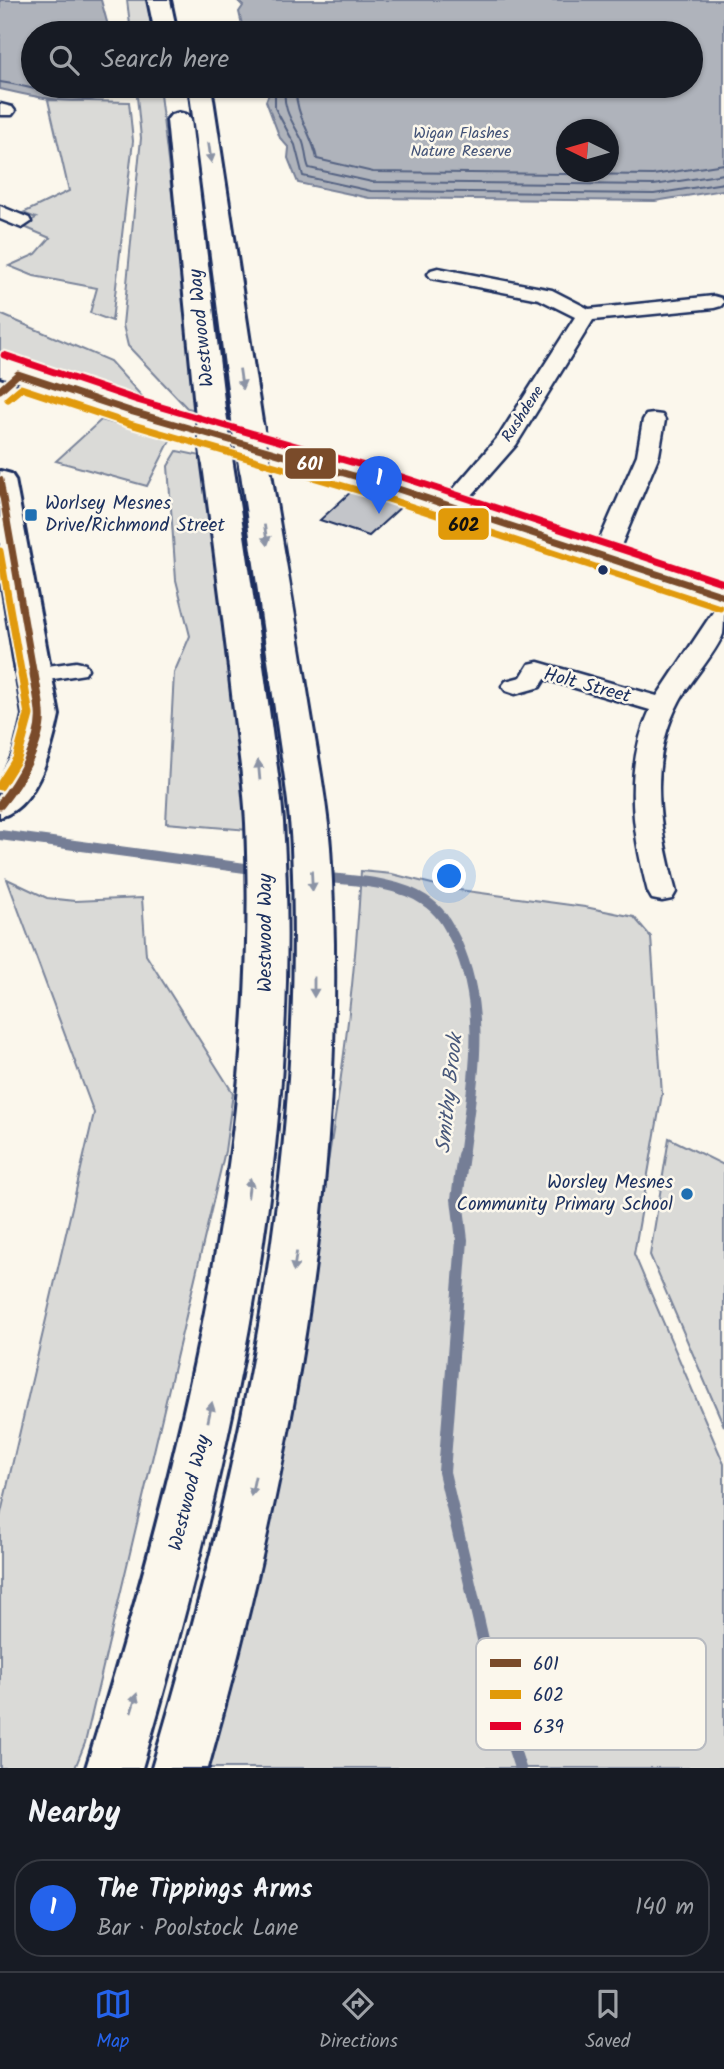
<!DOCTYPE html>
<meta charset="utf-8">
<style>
body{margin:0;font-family:Kalam,sans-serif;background:#242831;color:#f1f3f6}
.compass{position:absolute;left:556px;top:119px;width:63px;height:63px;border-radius:50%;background:#171b24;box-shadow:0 2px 5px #0004;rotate:275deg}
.you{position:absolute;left:450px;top:877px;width:24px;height:24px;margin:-18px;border:5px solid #fff;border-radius:50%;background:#1a73e8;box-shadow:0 0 0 10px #1a73e833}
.badge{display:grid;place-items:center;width:46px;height:46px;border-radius:50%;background:#2563eb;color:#fff;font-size:23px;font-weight:700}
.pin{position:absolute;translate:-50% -58px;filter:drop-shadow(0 2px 4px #0008)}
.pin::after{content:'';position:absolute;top:37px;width:24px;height:21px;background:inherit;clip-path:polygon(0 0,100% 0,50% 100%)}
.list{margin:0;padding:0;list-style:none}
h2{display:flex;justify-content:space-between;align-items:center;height:91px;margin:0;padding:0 28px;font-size:30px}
h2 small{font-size:23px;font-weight:400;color:#9ea1a6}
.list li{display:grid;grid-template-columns:46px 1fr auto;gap:21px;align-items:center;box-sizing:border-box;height:98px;margin:0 14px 14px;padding:0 14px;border:2px solid #363941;border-radius:28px}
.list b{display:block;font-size:26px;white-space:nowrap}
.list p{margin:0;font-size:23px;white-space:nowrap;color:#9ea1a6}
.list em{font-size:23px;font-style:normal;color:#9ea1a6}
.icon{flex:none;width:38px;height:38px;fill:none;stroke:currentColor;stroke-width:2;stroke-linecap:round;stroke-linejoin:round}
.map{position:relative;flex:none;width:724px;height:1768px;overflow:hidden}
.search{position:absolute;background:#171b24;box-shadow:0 2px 5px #0004;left:21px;right:21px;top:21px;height:77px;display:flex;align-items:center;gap:18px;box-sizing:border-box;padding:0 24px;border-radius:38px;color:#9ea1a6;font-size:26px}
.sheet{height:203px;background:#171b24}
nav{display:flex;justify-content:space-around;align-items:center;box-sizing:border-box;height:98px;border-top:2px solid #363941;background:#171b24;font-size:19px;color:#9ea1a6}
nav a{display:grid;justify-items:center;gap:4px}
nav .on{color:#2563eb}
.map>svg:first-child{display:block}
.green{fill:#dadad7;stroke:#7a849a;stroke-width:2}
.water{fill:#afb3bb;stroke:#747e96;stroke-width:2;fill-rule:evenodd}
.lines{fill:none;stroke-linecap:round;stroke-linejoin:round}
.shore{stroke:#566483;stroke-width:2}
.stream-far1{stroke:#747e96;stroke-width:10}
.stream{stroke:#747e96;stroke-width:12}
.building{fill:#c3c5c9;stroke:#1b2f5e;stroke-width:2}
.street-casing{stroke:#1b2f5e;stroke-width:5}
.secondary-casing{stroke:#1b2f5e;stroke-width:6}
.highway-casing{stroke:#1b2f5e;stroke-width:6}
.street{fill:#fbf7ec;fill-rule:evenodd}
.secondary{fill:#fbf7ec;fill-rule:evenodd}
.highway{fill:#fbf7ec;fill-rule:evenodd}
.highway-bridge-casing{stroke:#1b2f5e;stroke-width:35;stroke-linecap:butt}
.highway-bridge{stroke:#fbf7ec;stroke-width:31}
.bus-1-far1-casing{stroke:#fbf7ec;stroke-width:11}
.bus-1-casing{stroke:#fbf7ec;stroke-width:14}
.bus-2-far1-casing{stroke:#fbf7ec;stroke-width:11}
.bus-2-casing{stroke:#fbf7ec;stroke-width:14}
.bus-3-casing{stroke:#fbf7ec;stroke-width:11}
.bus-1-far1{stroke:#7a4b2a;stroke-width:7}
.bus-1{stroke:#7a4b2a;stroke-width:9}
.bus-2-far1{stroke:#e19a09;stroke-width:7}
.bus-2{stroke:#e19a09;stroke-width:9}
.bus-3{stroke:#e4002b;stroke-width:7}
.oneway{fill:#8b93a5}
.poi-dot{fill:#1f6fb2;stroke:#fbf7ec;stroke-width:2.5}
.bus-dot{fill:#1b2f5e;stroke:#fbf7ec;stroke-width:2.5}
.labels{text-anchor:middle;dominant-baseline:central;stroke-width:5;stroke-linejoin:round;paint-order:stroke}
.far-park-label{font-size:16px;fill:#415176;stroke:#fbf7ec}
.far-street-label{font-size:16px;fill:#1b2f5e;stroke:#fbf7ec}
.street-label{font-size:19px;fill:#1b2f5e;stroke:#fbf7ec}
.poi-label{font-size:19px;fill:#1b2f5e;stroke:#fbf7ec;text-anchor:start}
.water-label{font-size:21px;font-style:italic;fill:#47577a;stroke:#fbf7ec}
.key{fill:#fbf7ec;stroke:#b8bbc1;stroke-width:2}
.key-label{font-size:19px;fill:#1b2f5e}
.line-badge{stroke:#fbf7ec;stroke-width:2.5}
.badge-label{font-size:19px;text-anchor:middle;font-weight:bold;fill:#fff}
.pale-badge-label{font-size:19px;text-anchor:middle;font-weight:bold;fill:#111}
</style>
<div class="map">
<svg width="724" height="1768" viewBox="0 0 724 1768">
<rect width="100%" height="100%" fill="#fbf7ec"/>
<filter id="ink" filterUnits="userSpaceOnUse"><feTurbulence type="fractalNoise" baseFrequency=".0143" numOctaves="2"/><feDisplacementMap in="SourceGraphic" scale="14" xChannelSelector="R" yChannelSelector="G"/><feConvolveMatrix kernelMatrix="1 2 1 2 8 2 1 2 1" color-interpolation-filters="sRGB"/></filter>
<g filter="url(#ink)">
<path class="green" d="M127 0H147L152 33H131Z
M136 86H159L198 410 187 408 128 346 123 325 141 138Z
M48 100 129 102 133 141 112 321 90 313 97 288 34 276 9 266 36 254 50 238 22 226 36 218 23 213 69 191Z
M0 314 110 361 147 402 90 386 0 352Z
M101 420 171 439 147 486 56 461Z
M177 451 206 457 248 830 166 823 174 673 190 636 176 580 168 466Z
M361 871 392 874 452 889 585 907 634 917 651 937 662 1094 634 1254 724 1464V1768H195C264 1472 345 1176 361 871Z
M7 879 47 898 75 901 142 898 146 955 233 1093 225 1151 85 1743 75 1768H0V1517L94 1113Z
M669 1138 724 1165V1426L650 1255Z"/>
<path class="water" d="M0 0H101L110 33H33V86H113L110 93C77 109 34 96 0 89Z
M237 0H724V190L655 201 369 198 298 183 288 158 289 148 280 138 266 101 270 91 266 86H691V33H244L239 12 243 6ZM566 130H608V172H566Z"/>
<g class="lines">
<path class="shore" d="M0 82C32 86 75 105 105 86
M275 86V108L295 145 303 176 371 191 654 194 724 183
M285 86C282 109 292 121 302 140 306 148 305 159 309 168L372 182 654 185 724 174
M296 86C294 114 312 133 317 159L373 172 653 175 724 164"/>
<path class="stream-far1" d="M0 835 260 870
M320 877C353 881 396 881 424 900 441 911 447 923 456 941 489 1013 472 1082 463 1157"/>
<path class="stream" d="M463 1155 457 1199 462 1240 444 1472 495 1691 520 1768"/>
</g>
<path class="building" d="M354 489 380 497 404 504 369 536 320 520Z"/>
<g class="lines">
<defs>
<path id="street" d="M0 104 12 107 15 111 12 115H0Z
M0 206 29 218 31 222 22 228 0 219Z
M438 268 552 290 589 309 714 296 721 298 724 302 721 306 714 308 593 320 516 445 458 511H442L439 506 499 436 575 317 539 299 431 278 428 274 431 270Z
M654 414 662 415 665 420 659 455 617 555 613 560H597L593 555 637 455 643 420 646 415Z
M724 607C724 615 724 626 723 634 716 653 690 681 679 702 647 762 659 829 676 892L672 899 662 901 652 899 648 892C632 831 623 769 650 710L545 679 540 687 515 694 506 691 502 686 506 681 521 677 529 664 538 662 657 696 715 609Z
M76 662 85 664 88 669 85 674 35 682 26 679 22 674 26 669Z"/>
<path id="secondary" d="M0 358 143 406 403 480 724 585V606L381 494 123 418 0 376Z
M0 471 11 474 15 480 59 715C52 749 37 807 0 817V781L14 753 23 715 0 573Z"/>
<path id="highway" d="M148 0H170L177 33H155Z
M189 86H211L263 428 258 434 248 437 238 434 233 428Z
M179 113 187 115 191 120 226 417 221 423 211 426 201 423 196 417 167 120 171 115Z
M217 449 228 452 232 458C245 539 257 621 268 702 273 742 280 782 283 822 304 1143 231 1462 142 1768H86C181 1462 260 1146 246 823 244 783 238 743 233 703 224 622 213 540 202 458L206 452Z
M255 458 266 461 270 467C284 550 298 633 311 715 318 759 327 803 330 847 351 1160 292 1467 208 1768H152C242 1466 306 1165 292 848 290 804 282 760 276 716 264 633 252 550 240 467L244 461Z"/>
</defs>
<use href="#street" class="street-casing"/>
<use href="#secondary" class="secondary-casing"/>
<use href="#highway" class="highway-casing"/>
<use href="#street" class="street"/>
<use href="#secondary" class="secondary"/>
<use href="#highway" class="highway"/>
<defs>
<path id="highway-bridge" d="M211 417 217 458
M248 428 255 467"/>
</defs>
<use href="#highway-bridge" class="highway-bridge-casing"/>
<use href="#highway-bridge" class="highway-bridge"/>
<defs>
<path id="bus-1-far1" d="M0 390 18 374 133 412 392 487 724 596
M0 480 34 676"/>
<path id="bus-1" d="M0 805C18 783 43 741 40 712 39 699 36 687 34 674"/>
<path id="bus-2-far1" d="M8 399 21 388 130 424 388 499 720 608
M0 551 22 676"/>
<path id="bus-2" d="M0 786 17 759 29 715 22 674"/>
<path id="bus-3" d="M4 355 137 400 396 475 724 583"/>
</defs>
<use href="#bus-1-far1" class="bus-1-far1-casing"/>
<use href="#bus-1" class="bus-1-casing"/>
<use href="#bus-2-far1" class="bus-2-far1-casing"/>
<use href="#bus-2" class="bus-2-casing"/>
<use href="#bus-3" class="bus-3-casing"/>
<use href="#bus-1-far1" class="bus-1-far1"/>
<use href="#bus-1" class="bus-1"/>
<use href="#bus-2-far1" class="bus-2-far1"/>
<use href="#bus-2" class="bus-2"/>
<use href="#bus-3" class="bus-3"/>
</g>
<defs><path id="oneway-solid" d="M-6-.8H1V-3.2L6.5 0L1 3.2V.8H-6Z" transform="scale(1.75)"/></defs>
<g class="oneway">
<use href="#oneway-solid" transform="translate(210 153) rotate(82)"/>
<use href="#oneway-solid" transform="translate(241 379) rotate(82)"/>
<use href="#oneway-solid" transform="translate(266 535) rotate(81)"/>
<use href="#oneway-solid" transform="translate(259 770) rotate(-95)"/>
<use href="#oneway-solid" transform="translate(312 881) rotate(87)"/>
<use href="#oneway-solid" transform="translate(314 987) rotate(90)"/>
<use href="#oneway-solid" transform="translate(249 1188) rotate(-82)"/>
<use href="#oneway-solid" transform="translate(295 1262) rotate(99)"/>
<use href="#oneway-solid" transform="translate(210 1412) rotate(-78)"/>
<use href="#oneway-solid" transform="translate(253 1486) rotate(102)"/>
<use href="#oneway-solid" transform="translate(134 1703) rotate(-73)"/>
</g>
</g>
<g class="poi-dot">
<rect x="24" y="508" width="14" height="14" rx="3.5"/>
<circle cx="687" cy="1194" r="7"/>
</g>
<circle class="bus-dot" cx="603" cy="570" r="6"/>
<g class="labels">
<g class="far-park-label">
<text x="461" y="133">Wigan Flashes<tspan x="461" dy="18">Nature Reserve</tspan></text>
</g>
<g class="far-street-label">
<text transform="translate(523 414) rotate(-57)">Rushdene</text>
</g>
<g class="street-label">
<text transform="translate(202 328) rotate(-96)">Westwood Way</text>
<text transform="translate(587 686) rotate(15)">Holt Street</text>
<text transform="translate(266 933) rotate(-90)">Westwood Way</text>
<text transform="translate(190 1493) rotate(-76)">Westwood Way</text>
</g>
<g class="poi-label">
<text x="45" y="504">Worlsey Mesnes<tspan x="45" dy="22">Drive/Richmond Street</tspan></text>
<text x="673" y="1183" text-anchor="end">Worsley Mesnes<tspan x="673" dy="22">Community Primary School</tspan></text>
</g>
<g class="water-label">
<text transform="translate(450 1094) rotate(-84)">Smithy Brook</text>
</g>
</g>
<rect x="476" y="1638" width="230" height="112" rx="10" class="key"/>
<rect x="490" y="1659" width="31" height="8" fill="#7a4b2a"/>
<rect x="490" y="1690" width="31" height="9" fill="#e19a09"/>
<rect x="490" y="1722" width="31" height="8" fill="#e4002b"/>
<g class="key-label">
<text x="533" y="1670">601</text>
<text x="533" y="1701">602</text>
<text x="533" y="1733">639</text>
</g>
<g class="line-badge">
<rect x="284" y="447" width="53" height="33" rx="7" fill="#7a4b2a"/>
<rect x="437" y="507" width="53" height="34" rx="7" fill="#e19a09"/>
</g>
<g class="badge-label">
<text x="310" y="470">601</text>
</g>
<g class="pale-badge-label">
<text x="464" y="531">602</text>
</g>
</svg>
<svg class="compass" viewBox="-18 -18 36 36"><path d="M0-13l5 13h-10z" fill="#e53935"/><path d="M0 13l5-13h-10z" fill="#9ea1a6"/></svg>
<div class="you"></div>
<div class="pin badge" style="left:379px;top:514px">1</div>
<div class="search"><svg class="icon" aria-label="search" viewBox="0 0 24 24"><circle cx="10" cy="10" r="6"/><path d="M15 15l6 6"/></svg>Search here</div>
</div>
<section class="sheet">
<h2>Nearby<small></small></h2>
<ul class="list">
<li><span class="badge">1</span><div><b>The Tippings Arms</b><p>Bar · Poolstock Lane</p></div><em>140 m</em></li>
</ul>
</section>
<nav>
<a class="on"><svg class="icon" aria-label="map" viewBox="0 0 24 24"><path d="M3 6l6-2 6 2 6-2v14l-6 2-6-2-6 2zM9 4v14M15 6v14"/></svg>Map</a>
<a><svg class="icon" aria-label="directions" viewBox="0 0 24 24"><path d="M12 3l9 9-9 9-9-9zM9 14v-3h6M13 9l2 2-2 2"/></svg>Directions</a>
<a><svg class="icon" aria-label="saved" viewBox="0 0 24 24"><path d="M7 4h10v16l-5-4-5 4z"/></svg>Saved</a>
</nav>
